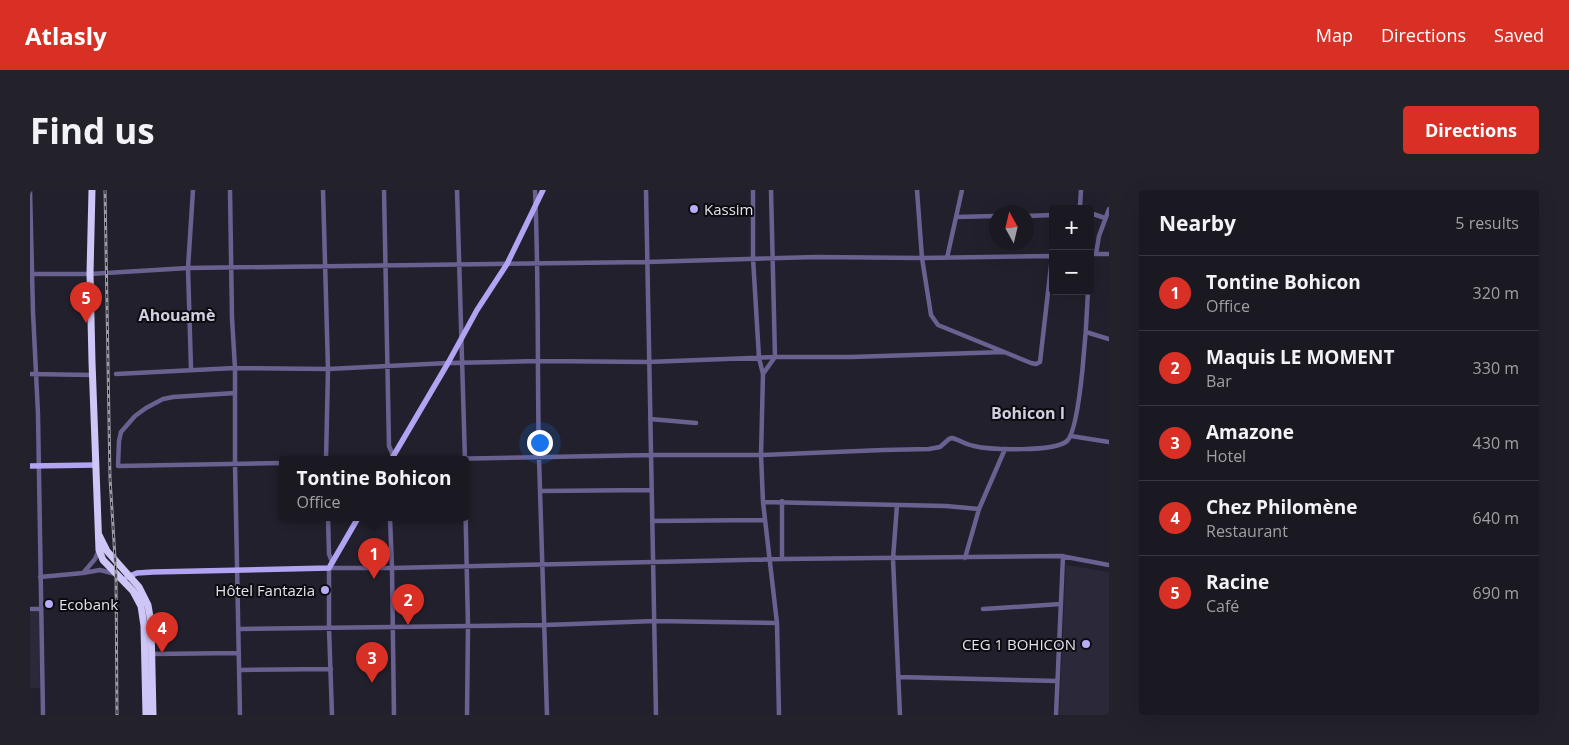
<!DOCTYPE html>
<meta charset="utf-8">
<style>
body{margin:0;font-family:"Open Sans",sans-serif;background:#23212a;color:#f1f3f6}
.controls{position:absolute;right:15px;top:15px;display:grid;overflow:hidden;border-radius:5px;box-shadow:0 5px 20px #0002}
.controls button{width:45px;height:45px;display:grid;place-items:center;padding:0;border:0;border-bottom:1px solid #38373f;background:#1a1821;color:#f1f3f6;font:25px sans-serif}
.compass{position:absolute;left:959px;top:15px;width:45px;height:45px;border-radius:50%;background:#1a1821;box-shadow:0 5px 20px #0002;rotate:352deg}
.you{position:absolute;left:509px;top:252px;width:18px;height:18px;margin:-12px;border:4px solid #fff;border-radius:50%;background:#1a73e8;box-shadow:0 0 0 8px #1a73e833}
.badge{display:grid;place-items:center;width:32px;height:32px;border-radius:50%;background:#d93025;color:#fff;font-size:16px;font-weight:700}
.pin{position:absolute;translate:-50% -41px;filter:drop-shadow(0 1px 2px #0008)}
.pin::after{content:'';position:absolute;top:26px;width:18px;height:15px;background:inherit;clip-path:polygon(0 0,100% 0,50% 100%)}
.popup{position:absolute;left:249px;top:266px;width:190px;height:65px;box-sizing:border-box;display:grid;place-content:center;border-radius:5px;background:#1a1821;filter:drop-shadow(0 1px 4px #0005);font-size:16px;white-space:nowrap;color:#9fa0a5}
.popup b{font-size:19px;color:#f1f3f6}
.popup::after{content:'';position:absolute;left:50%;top:100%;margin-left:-10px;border:10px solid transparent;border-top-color:#1a1821}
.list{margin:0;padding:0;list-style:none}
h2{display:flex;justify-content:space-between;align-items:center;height:65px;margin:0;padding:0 20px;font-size:21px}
h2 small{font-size:16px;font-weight:400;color:#9fa0a5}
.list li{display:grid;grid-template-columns:32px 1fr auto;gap:15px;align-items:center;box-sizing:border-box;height:75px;padding:0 20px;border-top:1px solid #38373f}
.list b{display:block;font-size:19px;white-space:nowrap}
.list p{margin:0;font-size:16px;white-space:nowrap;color:#9fa0a5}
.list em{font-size:16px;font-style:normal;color:#9fa0a5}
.map{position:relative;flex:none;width:1079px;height:525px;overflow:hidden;border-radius:5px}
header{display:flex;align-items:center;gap:30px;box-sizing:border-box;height:70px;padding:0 25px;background:#d93025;color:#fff}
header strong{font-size:24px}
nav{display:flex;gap:28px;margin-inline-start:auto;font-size:18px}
.intro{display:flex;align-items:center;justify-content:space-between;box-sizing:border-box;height:120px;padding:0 30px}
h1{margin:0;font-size:35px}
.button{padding:12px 22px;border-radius:5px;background:#d93025;color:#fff;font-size:18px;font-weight:700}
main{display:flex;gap:30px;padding:0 30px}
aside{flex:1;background:#1a1821;border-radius:5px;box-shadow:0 5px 20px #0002}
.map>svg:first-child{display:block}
.built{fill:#2b283a}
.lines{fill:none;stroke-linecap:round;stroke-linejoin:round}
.minor{stroke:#6a6191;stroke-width:4.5}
.major{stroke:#b2a3f3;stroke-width:5.5}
.highway{stroke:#cdc6f6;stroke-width:7}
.rail-casing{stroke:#9c9ba5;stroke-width:3}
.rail{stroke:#0c0b10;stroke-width:1;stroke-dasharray:4;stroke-linecap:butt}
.poi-dot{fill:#b8abf7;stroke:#0c0b10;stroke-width:2}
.labels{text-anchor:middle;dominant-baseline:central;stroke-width:4;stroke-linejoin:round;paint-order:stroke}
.poi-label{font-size:15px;fill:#e4e3ec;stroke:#0c0b10;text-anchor:start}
.neighbourhood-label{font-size:16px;font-weight:bold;fill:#d1cfdf;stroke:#0c0b10}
</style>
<header>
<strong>Atlasly</strong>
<nav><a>Map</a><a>Directions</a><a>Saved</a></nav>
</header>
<div class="intro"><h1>Find us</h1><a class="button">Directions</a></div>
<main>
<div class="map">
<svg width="1079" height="525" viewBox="0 0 1079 525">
<rect width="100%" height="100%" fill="#22202c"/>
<path class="built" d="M1036 375 1079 382V525H1029Z
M0 422H9L10 498H0Z"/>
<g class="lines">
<path class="minor" d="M0 0 3 122 8 224 13 525
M200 0 202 128 205 178V274L210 525
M293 0 298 179 296 270
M354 0 359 256 363 265
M427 0 435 270
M505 0C509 89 507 179 509 268 511 354 515 439 517 525
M616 0 626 525
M723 0V68L729 168 733 184 731 265 733 312 747 433 749 525
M887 0 892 68 901 125 908 135 1001 173 1006 174 1010 172 1022 67
M1048 19 1050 16 1051 0
M1060 23 1075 28
M996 26 1023 25
M926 27 966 26
M1060 64H1079
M1066 64 1069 46 1079 19
M917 68 932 0
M0 84H60L158 78 617 72 786 67 892 68 1023 66
M1056 142 1079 149
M161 179 158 78 163 0
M0 184 62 185
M86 184 205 178 298 179 418 173 509 171 618 172 745 167H821L974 162
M733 184 745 167 741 0
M205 203 143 207 133 209 116 218 105 226 91 242 89 251 88 276 253 273
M620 229 666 233
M1041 246 1079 252
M362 270 620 265H731L853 260 899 259 910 257 919 249 922 248C930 250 936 255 944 256 960 260 1025 262 1037 251 1051 238 1057 126 1058 101
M435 299 438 436 437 525
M510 301 621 300
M733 312 916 316 949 319
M867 315 863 369 870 525
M298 328 299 364 302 372
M360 328 362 378 364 525
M622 331 734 330
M935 368 949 319 975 259
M752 369V311
M54 382 65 369 69 360
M10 387 53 383 70 380 86 384
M0 419H11
M953 419 1031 414
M209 439 515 435 625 431 747 433
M122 464 209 463
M210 480 301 479
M868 487 1027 491
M302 525 299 438V378H362L752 369 1031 366 1079 375
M1026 525 1033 366"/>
<path class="major" d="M361 270 418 173 447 120 477 74 513 0
M0 276 66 275
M97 387 107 383 123 382 299 378 328 328"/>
<path class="highway" d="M62 0 60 84 62 172 69 360 73 370 103 401 111 416 114 436 116 525
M69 345 77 361 109 397 118 415 121 433 123 525"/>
<defs>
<path id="rail" d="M75 0 80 288 86 384 87 525"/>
</defs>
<use href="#rail" class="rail-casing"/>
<use href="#rail" class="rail"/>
</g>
<g class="poi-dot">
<circle cx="664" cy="19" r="5"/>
<circle cx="295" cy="400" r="5"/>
<circle cx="19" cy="414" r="5"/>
<circle cx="1056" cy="454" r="5"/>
</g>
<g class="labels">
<g class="poi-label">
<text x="674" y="19">Kassim</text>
<text x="285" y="400" text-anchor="end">Hôtel Fantazia</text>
<text x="29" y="414">Ecobank</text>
<text x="1046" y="454" text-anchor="end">CEG 1 BOHICON</text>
</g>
<g class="neighbourhood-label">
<text x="147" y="125">Ahouamè</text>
<text x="998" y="223">Bohicon I</text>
</g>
</g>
</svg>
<div class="controls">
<button>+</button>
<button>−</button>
</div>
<svg class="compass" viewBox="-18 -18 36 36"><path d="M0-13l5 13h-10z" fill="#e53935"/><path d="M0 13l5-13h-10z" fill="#9fa0a5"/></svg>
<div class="you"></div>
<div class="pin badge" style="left:344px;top:389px">1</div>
<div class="popup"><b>Tontine Bohicon</b>Office</div>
<div class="pin badge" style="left:378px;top:435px">2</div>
<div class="pin badge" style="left:342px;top:493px">3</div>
<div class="pin badge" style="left:132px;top:463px">4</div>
<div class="pin badge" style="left:56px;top:133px">5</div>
</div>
<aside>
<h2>Nearby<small>5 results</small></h2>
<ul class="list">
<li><span class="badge">1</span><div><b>Tontine Bohicon</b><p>Office</p></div><em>320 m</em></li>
<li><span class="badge">2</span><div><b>Maquis LE MOMENT</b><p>Bar</p></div><em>330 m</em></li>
<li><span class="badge">3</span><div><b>Amazone</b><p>Hotel</p></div><em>430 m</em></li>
<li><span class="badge">4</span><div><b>Chez Philomène</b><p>Restaurant</p></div><em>640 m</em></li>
<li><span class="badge">5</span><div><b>Racine</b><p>Café</p></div><em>690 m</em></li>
</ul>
</aside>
</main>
